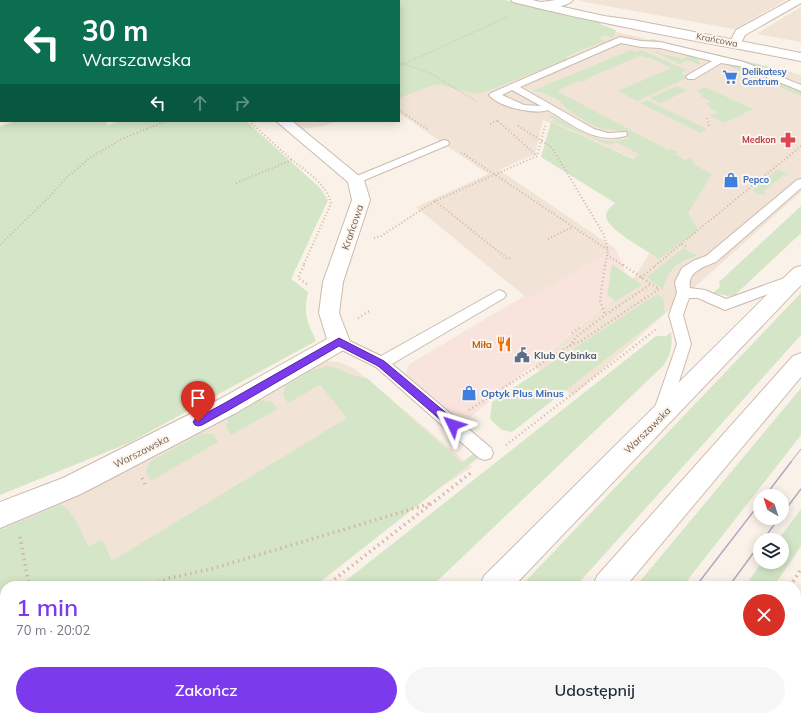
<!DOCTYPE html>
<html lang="pl">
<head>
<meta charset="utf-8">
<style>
	body { margin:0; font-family:Mulish,sans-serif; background:#f6f6f7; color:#1f2937; height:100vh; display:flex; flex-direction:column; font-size:15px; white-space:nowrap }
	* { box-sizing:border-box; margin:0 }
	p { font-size:13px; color:#747a83 }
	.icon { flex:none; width:22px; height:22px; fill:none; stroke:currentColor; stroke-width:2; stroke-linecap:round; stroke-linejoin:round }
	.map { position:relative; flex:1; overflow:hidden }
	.sheet { position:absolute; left:0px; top:581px; width:801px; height:140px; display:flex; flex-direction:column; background:#fff; border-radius:16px 16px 0 0; box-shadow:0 2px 10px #0003 }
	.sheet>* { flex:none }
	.banner { position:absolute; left:0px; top:0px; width:400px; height:122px; box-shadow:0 2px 10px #0003; background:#0b6e4f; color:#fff; overflow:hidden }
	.needle { width:26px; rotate:321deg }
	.buttons { position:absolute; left:753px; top:489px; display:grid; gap:8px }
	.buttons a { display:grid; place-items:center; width:36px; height:36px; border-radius:50%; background:#fff; box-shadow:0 2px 10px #0003; font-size:20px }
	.pin { position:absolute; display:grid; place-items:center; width:34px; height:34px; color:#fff; margin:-41px -17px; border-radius:50% 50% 50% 0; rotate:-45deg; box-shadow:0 0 4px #0007 }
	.pin .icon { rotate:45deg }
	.me { position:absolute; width:44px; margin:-22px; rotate:311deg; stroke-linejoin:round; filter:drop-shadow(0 0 3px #0008) }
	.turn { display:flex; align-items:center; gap:14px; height:84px; padding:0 16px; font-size:18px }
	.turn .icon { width:52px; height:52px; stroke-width:2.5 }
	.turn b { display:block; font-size:28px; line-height:34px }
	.lanes { display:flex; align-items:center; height:38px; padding:0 16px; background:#0003; justify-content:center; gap:20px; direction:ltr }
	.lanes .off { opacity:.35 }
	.round { display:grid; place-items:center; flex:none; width:42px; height:42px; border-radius:21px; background:#f6f6f7 }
	.head { display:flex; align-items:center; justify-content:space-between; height:68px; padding:0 16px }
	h1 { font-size:24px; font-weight:600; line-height:30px; color:#7c3aed }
	.action { display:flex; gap:8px; margin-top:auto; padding:8px 16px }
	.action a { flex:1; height:46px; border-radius:24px; background:#7c3aed; color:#fff; font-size:16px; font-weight:600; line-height:46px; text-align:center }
	.action a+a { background:#f6f6f7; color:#1f2937 }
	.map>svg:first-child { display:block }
	.residential { fill:#f1e4d7 }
	.commercial { fill:#f9e4dd }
	.green { fill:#d5e6c8 }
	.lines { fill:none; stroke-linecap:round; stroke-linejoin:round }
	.service-casing { stroke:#cbbaaf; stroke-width:2 }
	.minor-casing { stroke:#cbbaaf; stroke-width:2 }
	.tertiary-casing { stroke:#cbbaaf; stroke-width:2 }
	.secondary-casing { stroke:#cfbcb0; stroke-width:2 }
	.path-far3 { stroke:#d1b5a6; stroke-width:1.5; stroke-dasharray:0.5 1.5; stroke-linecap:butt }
	.path-far2 { stroke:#d1b5a6; stroke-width:2; stroke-dasharray:1 2.5; stroke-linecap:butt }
	.path-far1 { stroke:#d1b5a6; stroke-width:2.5; stroke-dasharray:1 3; stroke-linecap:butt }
	.path { stroke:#d1b5a6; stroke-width:3.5; stroke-dasharray:1.5 4; stroke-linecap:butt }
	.service { fill:#fff; fill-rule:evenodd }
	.minor { fill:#fff; fill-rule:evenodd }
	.tertiary { fill:#fff; fill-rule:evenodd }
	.secondary { fill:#fff; fill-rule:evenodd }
	.tram-far1 { stroke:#b5a7c2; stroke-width:1 }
	.tram { stroke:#b5a7c2; stroke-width:1.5 }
	.route { fill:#7c3aed; stroke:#51269a }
	.labels { text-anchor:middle; stroke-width:4; stroke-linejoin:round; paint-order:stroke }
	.far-street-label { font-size:9px; fill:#715a4f; stroke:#fdf6ee }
	.far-shop-label { font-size:9px; font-weight:bold; fill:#366cbe; stroke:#fdf6ee; text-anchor:start }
	.far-health-label { font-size:9px; font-weight:bold; fill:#be3a42; stroke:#fdf6ee; text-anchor:end }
	.street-label { font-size:10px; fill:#715a4f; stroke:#fdf6ee }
	.food-label { font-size:10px; font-weight:bold; fill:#c56008; stroke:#fdf6ee; text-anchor:end }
	.service-label { font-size:10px; font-weight:bold; fill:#4e5e75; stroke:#fdf6ee; text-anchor:start }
	.shop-label { font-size:10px; font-weight:bold; fill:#366cbe; stroke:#fdf6ee; text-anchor:start }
</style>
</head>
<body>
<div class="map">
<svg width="801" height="721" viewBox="0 0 801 721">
	<rect width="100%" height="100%" fill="#faf2e8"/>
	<path class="residential" d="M581,0H786L734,29L579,1Z
		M801,7V42L756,34Z
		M608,30L801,75V192L573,396L533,366L630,284L694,184L543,120L535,154L499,170L616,249L528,299L416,207L488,174L399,113V75Z
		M292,121H338L324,126L302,129Z
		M327,361L339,362L355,369L472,467L288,586H5V716L0,721V507L319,362Z"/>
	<path class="commercial" d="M616,249L630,284L459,427L406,376L407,368L411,363L524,296L528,298Z"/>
	<path class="green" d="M237,0H505L601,22L600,24L616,30L613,38L605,35L598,38L608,43H599L567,56L566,60L490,90L476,94L436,84L399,98V1H235Z
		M652,39L791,72L801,77L789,72L785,74L770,68L760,67L662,42L650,41Z
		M631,50L635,52L641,50L687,70L681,73L689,77L637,101L618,91L671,68L648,57L645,58L641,56L642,55L585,79L588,80L582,82L579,81L557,91L668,150L671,149L678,152L675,154L685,160L689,158L696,162L693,164L712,174L688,213L697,228L696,232L659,259C648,251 606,229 606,216C606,210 611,207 615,203L541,157L551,122L633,159L640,155L616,142L609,145L552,121L554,119L549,117L552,115C576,129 601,148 629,138L613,129C598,133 579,116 566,109C563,100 542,91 532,91Z
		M658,51H661L659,53L684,59L688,55L698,59L700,63L699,65L688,60L680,64L654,52Z
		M731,65L753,71L801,91V96L729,66Z
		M677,86L688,90L661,103L650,98Z
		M705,87L753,109L725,123L710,116L717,112L709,108L711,107L706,104L711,101L700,96L702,94L696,91Z
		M647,100L707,129L701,133L640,103Z
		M17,121H105L108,125L121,121H246L320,188L328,200L291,279L308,292C303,315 307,320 316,341L129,443L0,495V126Z
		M778,169L790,175L783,176L764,191L765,196L752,191Z
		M801,206V233L735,295L728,296L713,293L720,287L719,282Z
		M683,248L698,256C679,260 667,270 663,290L647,277Z
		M612,264L642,285L616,301L607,295Z
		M801,293V335L576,586H521Z
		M657,294L663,298L665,313L512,432L502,430L490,419L492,402Z
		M671,332C673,345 671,354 664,365L432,586H339L656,336H666Z
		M327,366C342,369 352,377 367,378L462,463L474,453L479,457L315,586H5V716H151L145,721H0V530L61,504C76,515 81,530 88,547L102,539L112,561L347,418L320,385L288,403L283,396L285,386L310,371Z
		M801,388V435L683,586H636Z
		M260,400L272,402L278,409L231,435L226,427L229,417Z
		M202,433L214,434L218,442L151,481L146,472L149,462Z
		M801,509V546L774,586H745L762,562H782V540H778Z
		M801,593V721H719L720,716H796V601Z
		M179,716H297L292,721H173Z
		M396,716H459L454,721H391Z
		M528,716H580L576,721H524Z
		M651,716H684L681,721H647Z"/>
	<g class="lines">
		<g class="service-casing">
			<path id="service" d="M2,0H13L1,1Z
				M620,37L641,41L660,42L744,62L801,85V91L739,66L721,63L694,79H688L686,77L688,75L712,61L660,48L641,47L621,43L520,87L594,129L608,133L626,132L627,134L626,136C594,144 573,125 548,110C533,115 499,107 489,95L491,93ZM512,90L541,106L524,105L502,95Z
				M1,67V73L0,74V68Z
				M0,114H1V120H0Z
				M444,140L448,141L449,143L448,145L360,182H352L350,180L352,178Z
				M801,179V188L716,262C703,267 687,272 690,288L705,290L726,299L793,275L798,277L800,280L798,283L725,310L698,298H689L683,315L691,344L669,413L667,418L661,420L655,418L653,413L677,344L669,315L677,293L675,282L682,268L693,261L706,256L797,180Z
				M499,290L504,292L506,295L504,298L392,364L491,448L493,453L491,458L485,460L479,458L376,367L334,346L332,342L334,338L339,336L381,356Z"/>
		</g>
		<g class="minor-casing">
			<path id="minor" d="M222,0H235L221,1Z
				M556,0H573C566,8 544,10 534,7L532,5L534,3Z
				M791,0H801V3L745,35L739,47H731L729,44L736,30Z
				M276,121H292L364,180L370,200L343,282L339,313L350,342L347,348L234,414L81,494L0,528V502L63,478L218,400L327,339L319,313L323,282L352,200L348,182Z"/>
		</g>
		<g class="tertiary-casing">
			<path id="tertiary" d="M511,0H532L604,16L633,20L801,53V61C705,42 608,26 513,2Z"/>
		</g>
		<g class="secondary-casing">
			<path id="secondary" d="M801,266V285L514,586H480L484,576L794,268Z
				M801,353V377L626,586H593L597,576L793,356Z
				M347,716H382L380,721H345Z
				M477,716H511L509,721H475Z"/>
		</g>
		<path class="path-far3" d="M314,1L316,0
			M399,62L404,64L399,65
			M476,101L430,73L404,64L507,17
			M399,110L407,116"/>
		<path class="path-far2" d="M406,115L429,130
			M707,118L709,126
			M249,121L292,160
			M498,121L537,156
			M490,124L498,120
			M518,126L550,146L554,151L604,235L608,250
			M461,152L608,250L607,255L624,266
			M236,183L292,160C307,172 327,184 331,204L303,266
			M435,201L508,259L511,258
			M374,238L381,236L435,201L537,156L545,126
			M548,239L572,227
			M681,244L801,146
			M0,245L48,198L66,178L91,157L122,139L166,121
			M605,266L607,255
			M655,266L681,244L688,247"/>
		<path class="path-far1" d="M304,265L298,278L307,284
			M605,265L600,300L605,315L651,284
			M623,265L659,289
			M641,278L656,265
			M358,318L371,310
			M572,333L581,327
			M570,346L576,337L605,315
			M469,410L569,346L581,341L659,289
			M506,445L658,328"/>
		<path class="path" d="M142,478L145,484
			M20,537L29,586
			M148,586L170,578L215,568L432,503
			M326,586L472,472
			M790,586L801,569
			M0,670L5,666
			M55,716L56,721
			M158,721L165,716
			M699,721L703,716"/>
		<use href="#service" class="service"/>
		<use href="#minor" class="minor"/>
		<use href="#tertiary" class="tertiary"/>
		<use href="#secondary" class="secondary"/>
		<path class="tram-far1" d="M790,463L801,449"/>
		<path class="tram" d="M765,496L791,462
			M782,514L801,489
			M763,540L779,518
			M696,586L760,503
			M729,586L760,544
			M592,721L596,716
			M628,721L632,716"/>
	</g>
	<path class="route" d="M339,338L384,361L457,422L458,425L457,428L453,429L450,428L378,366L339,346L229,410L202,425L198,426L195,425L193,422L195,419L223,404Z"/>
	<defs>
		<g id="supermarket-bare" transform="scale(1.2)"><path d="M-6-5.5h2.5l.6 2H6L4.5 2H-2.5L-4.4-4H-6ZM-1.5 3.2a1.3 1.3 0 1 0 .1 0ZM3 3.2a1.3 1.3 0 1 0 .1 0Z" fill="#3f7fe0" stroke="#fdf6ee" stroke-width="2.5" paint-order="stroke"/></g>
		<g id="pharmacy-bare" transform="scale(1.2)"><path d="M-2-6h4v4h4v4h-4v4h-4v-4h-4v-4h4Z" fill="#e0444e" stroke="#fdf6ee" stroke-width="2.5" paint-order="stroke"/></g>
		<g id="shop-bare" transform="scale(1.2)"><path d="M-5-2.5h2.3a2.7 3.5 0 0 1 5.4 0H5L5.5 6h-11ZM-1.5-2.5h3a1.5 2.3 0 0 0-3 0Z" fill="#3f7fe0" stroke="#fdf6ee" stroke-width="2.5" paint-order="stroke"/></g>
		<g id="restaurant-bare" transform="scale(1.2)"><path d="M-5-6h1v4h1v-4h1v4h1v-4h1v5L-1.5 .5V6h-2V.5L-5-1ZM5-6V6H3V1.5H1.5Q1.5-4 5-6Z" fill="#e8710a" stroke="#fdf6ee" stroke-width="2.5" paint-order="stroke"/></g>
		<g id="civic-bare" transform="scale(1.2)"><path d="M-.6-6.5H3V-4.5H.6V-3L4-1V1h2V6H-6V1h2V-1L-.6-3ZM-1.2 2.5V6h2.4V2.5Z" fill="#5c6f8a" stroke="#fdf6ee" stroke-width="2.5" paint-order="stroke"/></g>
	</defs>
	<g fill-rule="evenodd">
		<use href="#supermarket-bare" x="730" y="77"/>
		<use href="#pharmacy-bare" x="788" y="140"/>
		<use href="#shop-bare" x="731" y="180"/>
		<use href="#restaurant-bare" x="504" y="344"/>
		<use href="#civic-bare" x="522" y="355"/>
		<use href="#shop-bare" x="469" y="393"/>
	</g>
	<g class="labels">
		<g class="far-street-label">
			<text transform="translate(717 40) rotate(11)" y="3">Krańcowa</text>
		</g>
		<g class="far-shop-label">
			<text x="742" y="75">Delikatesy<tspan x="742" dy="10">Centrum</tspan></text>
			<text x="743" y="183">Pepco</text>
		</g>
		<g class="far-health-label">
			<text x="776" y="143">Medkon</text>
		</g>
		<g class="street-label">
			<text transform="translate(352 227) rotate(-71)" y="4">Krańcowa</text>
			<text transform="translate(647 430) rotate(-45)" y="4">Warszawska</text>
			<text transform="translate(141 451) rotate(-27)" y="4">Warszawska</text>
		</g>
		<g class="food-label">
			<text x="492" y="348">Miła</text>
		</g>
		<g class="service-label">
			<text x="534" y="359">Klub Cybinka</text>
		</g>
		<g class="shop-label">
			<text x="481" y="397">Optyk Plus Minus</text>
		</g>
	</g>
</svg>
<div class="buttons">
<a><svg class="needle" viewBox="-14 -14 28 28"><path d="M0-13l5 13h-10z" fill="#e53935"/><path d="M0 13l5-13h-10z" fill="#747a83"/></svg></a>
<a><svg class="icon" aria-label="layers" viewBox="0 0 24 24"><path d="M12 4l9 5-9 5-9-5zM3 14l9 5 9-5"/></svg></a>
</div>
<div class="pin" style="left:198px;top:422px;background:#d93025"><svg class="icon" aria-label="arrive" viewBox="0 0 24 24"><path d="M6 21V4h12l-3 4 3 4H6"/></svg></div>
<svg class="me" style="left:453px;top:425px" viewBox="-20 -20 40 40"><path d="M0-17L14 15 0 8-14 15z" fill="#7c3aed" stroke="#fff" stroke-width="4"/></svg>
<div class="banner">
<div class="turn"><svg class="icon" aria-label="left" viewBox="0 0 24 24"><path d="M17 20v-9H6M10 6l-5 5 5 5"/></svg><div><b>30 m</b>Warszawska</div></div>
<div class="lanes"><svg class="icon" aria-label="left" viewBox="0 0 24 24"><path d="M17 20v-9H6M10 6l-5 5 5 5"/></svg><svg class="icon off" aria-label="ahead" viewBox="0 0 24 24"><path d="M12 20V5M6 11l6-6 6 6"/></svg><svg class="icon off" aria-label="right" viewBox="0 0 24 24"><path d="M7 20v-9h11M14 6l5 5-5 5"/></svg></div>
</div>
<section class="sheet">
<div class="head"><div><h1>1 min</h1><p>70 m · 20:02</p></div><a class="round" style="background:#d93025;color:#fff"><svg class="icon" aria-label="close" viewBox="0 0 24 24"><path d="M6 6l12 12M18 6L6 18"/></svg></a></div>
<div class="action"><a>Zakończ</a><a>Udostępnij</a></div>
</section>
</div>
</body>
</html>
